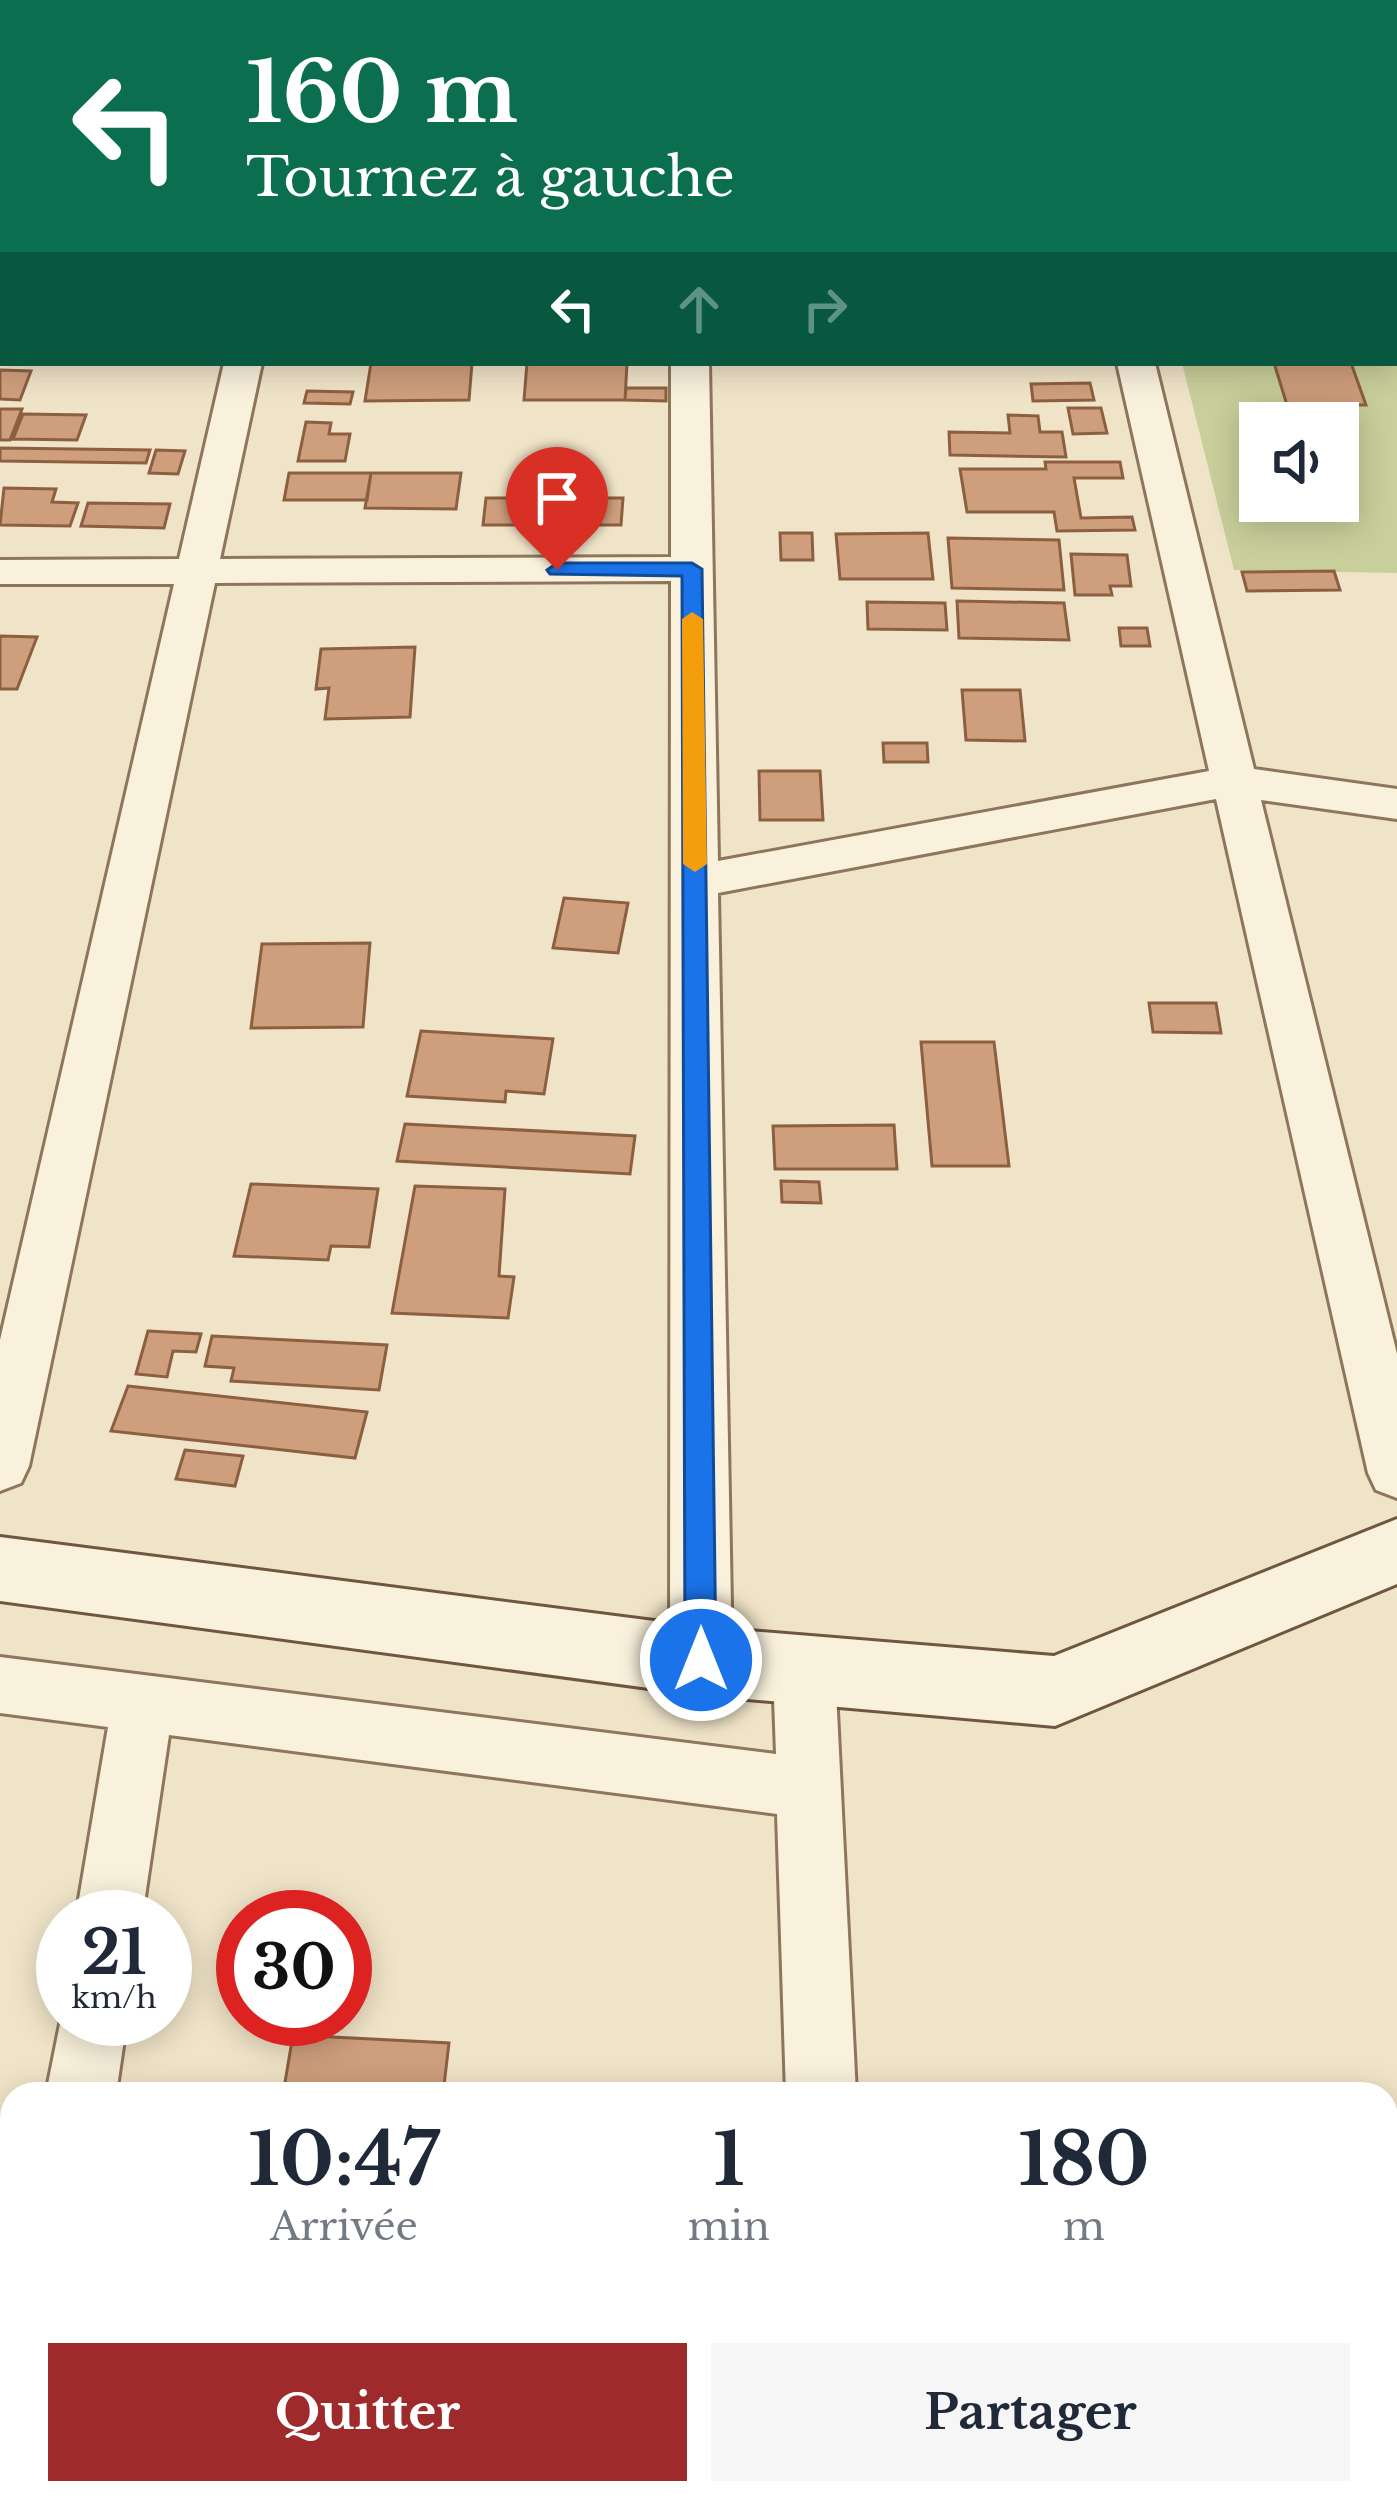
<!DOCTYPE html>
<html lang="fr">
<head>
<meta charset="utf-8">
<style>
	body { margin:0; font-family:"Libre Baskerville",serif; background:#f6f6f7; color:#1f2937; height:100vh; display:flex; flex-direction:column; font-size:45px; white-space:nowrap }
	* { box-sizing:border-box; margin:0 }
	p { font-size:39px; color:#747a83 }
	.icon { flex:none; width:66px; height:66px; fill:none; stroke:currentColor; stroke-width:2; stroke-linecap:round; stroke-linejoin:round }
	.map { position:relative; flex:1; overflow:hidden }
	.details { position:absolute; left:0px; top:2082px; width:1398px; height:423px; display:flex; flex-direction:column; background:#fff; border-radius:36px 36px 0 0; box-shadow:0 6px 30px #0003 }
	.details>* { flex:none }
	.hud { position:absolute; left:0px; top:0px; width:1398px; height:366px; box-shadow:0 6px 30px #0003; background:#0b6e4f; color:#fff; overflow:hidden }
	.buttons { position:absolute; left:1239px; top:402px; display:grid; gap:24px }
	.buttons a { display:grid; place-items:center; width:120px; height:120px; border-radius:0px; background:#fff; box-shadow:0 6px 30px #0003; font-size:60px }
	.speed { position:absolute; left:36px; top:1890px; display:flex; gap:24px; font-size:60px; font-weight:700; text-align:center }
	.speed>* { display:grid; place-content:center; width:156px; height:156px; border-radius:50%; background:#fff; box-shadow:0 6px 30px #0003; line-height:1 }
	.speed small { font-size:30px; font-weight:400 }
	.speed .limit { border:18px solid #d22; background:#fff; color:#111 }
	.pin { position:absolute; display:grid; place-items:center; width:102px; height:102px; color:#fff; margin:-123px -51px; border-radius:50% 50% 50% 0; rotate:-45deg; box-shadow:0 0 12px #0007 }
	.pin .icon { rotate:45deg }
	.me { position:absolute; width:132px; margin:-66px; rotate:0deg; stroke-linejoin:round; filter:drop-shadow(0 0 9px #0008) }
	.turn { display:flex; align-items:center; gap:42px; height:252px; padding:0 48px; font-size:54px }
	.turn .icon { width:156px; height:156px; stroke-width:2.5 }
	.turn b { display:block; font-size:84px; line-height:102px }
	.lanes { display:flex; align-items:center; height:114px; padding:0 48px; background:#0003; justify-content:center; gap:60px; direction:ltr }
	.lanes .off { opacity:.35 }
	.eta { display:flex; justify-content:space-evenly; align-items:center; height:204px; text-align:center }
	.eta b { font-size:72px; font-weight:700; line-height:84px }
	.button { display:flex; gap:24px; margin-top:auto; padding:24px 48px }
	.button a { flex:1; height:138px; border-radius:0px; background:#9e2a2b; color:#fff; font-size:48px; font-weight:700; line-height:138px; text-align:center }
	.button a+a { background:#f6f6f7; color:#1f2937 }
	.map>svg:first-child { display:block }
	.green { fill:#c9cf9b; fill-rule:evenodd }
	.building { fill:#cf9f7d; stroke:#8d5f41; stroke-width:3 }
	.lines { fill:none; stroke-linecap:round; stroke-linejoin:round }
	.street-casing { stroke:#8d765c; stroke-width:6 }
	.secondary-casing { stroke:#6f573f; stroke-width:6 }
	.street { fill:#faf1dc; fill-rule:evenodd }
	.secondary { fill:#faf1dc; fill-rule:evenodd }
	.route { fill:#1a73e8; stroke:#114b97; stroke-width:3 }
	.slow { fill:#f59e0b }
</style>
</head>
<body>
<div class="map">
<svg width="1397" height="2504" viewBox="0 0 1397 2504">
	<rect width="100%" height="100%" fill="#f0e4c8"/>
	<path class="green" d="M1091,0H1397V573L1234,570L1182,363H1395V3ZM1260,423H1338V501H1260Z"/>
	<path class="building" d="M371,363H472L469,400L365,401Z
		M527,363H627L625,400H524Z
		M1274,363H1351L1366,405H1287Z
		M0,370L31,371L20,400L0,399Z
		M1090,383L1094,400L1033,401L1031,384Z
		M626,388H666V401L625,400Z
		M307,391L353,392L350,404L304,403Z
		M1068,408H1101L1107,433L1073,434Z
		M0,409H22L10,440H0Z
		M23,414L86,415L77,440L13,439Z
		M1008,415L1038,416L1040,432H1062L1066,457L950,455L949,432L1010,433Z
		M306,422L331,423L329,434H350L345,461H298Z
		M0,448L150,450L146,463L0,461Z
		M156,450L185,451L178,474L149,473Z
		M1045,462H1120L1123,478H1074L1081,518L1132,517L1135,530L1057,531L1054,512H967L960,469H1046Z
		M289,473H371L367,500H284Z
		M371,473H461L456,509L365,508Z
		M4,488L56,489L52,502L78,503L70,526L0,525Z
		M486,498H623L621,525H483Z
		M88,503L170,504L164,528L81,526Z
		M780,533H812L813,560H781Z
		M928,533L933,579H840L836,534Z
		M948,538L1059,540L1064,590L952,588Z
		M1071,554L1127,555L1131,586H1110L1112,595H1075Z
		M1334,571L1340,590L1247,591L1242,572Z
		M957,601L1064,603L1069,640L959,638Z
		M867,602L945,603L947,630L868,629Z
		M1119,628H1147L1150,646H1121Z
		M0,636L37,637L17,689H0Z
		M415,647L410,717L325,719L329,688L316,689L321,649Z
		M962,690H1020L1025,741L966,740Z
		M883,743H927L928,762H884Z
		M759,771H820L823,820H760Z
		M564,898L628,903L618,953L553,948Z
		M370,943L363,1027L251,1028L262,944Z
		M1149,1003H1216L1221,1033L1153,1032Z
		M421,1031L553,1039L544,1094L506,1091L505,1102L407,1096Z
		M921,1042H994L1009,1166H932Z
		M405,1124L635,1136L630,1174L397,1161Z
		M894,1125L897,1169H775L773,1126Z
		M781,1181L819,1182L821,1203L782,1202Z
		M251,1184L378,1189L369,1247L331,1246L328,1260L234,1256Z
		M415,1186L505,1189L499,1276L514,1277L508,1318L392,1313Z
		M148,1331L201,1334L196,1352L173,1351L167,1377L136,1374Z
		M212,1336L387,1345L379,1390L231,1381L234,1368L205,1366Z
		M128,1386L367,1412L355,1458L111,1431Z
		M185,1450L243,1456L235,1486L176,1479Z
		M293,2035L449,2043L443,2094H283Z
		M1386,2234L1397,2235V2394H1386Z
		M1386,2407H1397V2504H1238L1237,2493H1386Z"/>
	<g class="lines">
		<g class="street-casing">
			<path id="street" d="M307,0H337V3H307Z
				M672,0H702V3H672Z
				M1036,0H1066V3H1036Z
				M0,32H3V50H0Z
				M224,363H262L220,559L671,557V363H709L718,861L1209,771L1117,363H1155L1254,769L1397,789V819L1261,800L1397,1354V1498L1376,1490L1368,1473L1216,799L718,893L732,1661L723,1681L701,1689L679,1681L670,1661L671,581L215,583L29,1466L21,1483L0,1491V1340L174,584H0V560L179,559Z
				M804,1643L826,1651L835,1671L856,2094H786L777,1814L169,1735L142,1917H76L108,1727L0,1713V1657L776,1754L773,1671L782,1651Z
				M63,2009V2019H127L116,2094H46Z
				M12,2456V2493H55L54,2504H0V2461Z
				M798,2493H876L877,2504H799Z"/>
		</g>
		<g class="secondary-casing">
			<path id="secondary" d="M1397,1519V1584L1055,1726L701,1695L0,1601V1537L701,1627L1054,1656Z"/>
		</g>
		<use href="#street" class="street"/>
		<use href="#secondary" class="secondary"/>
	</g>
	<path class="route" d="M557,563H692L702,569L716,1660L712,1670L701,1675L690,1670L685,1660L682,576L550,574L547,570Z"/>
	<path class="slow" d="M692,612L703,619L707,864L695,872L683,864L682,619Z"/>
</svg>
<div class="buttons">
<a><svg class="icon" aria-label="sound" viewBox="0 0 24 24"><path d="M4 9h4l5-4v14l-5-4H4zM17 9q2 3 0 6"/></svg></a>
</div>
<div class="speed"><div>21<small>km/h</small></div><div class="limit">30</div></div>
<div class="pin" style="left:557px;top:570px;background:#d93025"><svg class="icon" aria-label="arrive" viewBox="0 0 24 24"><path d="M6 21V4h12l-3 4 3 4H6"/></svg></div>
<svg class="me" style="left:701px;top:1660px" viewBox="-20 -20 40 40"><circle r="17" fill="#1a73e8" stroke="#fff" stroke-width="3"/><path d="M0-11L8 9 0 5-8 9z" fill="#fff"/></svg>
<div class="hud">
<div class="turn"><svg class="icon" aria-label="left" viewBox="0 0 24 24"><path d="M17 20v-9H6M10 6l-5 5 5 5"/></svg><div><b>160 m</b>Tournez à gauche</div></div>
<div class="lanes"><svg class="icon" aria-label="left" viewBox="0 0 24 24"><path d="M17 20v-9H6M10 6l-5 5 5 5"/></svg><svg class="icon off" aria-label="ahead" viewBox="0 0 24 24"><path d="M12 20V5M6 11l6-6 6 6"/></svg><svg class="icon off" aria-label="right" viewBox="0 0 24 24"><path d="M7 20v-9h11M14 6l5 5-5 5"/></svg></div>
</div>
<section class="details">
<div class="eta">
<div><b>10:47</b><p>Arrivée</p></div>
<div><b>1</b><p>min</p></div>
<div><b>180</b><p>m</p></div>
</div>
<div class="button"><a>Quitter</a><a>Partager</a></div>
</section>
</div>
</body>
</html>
